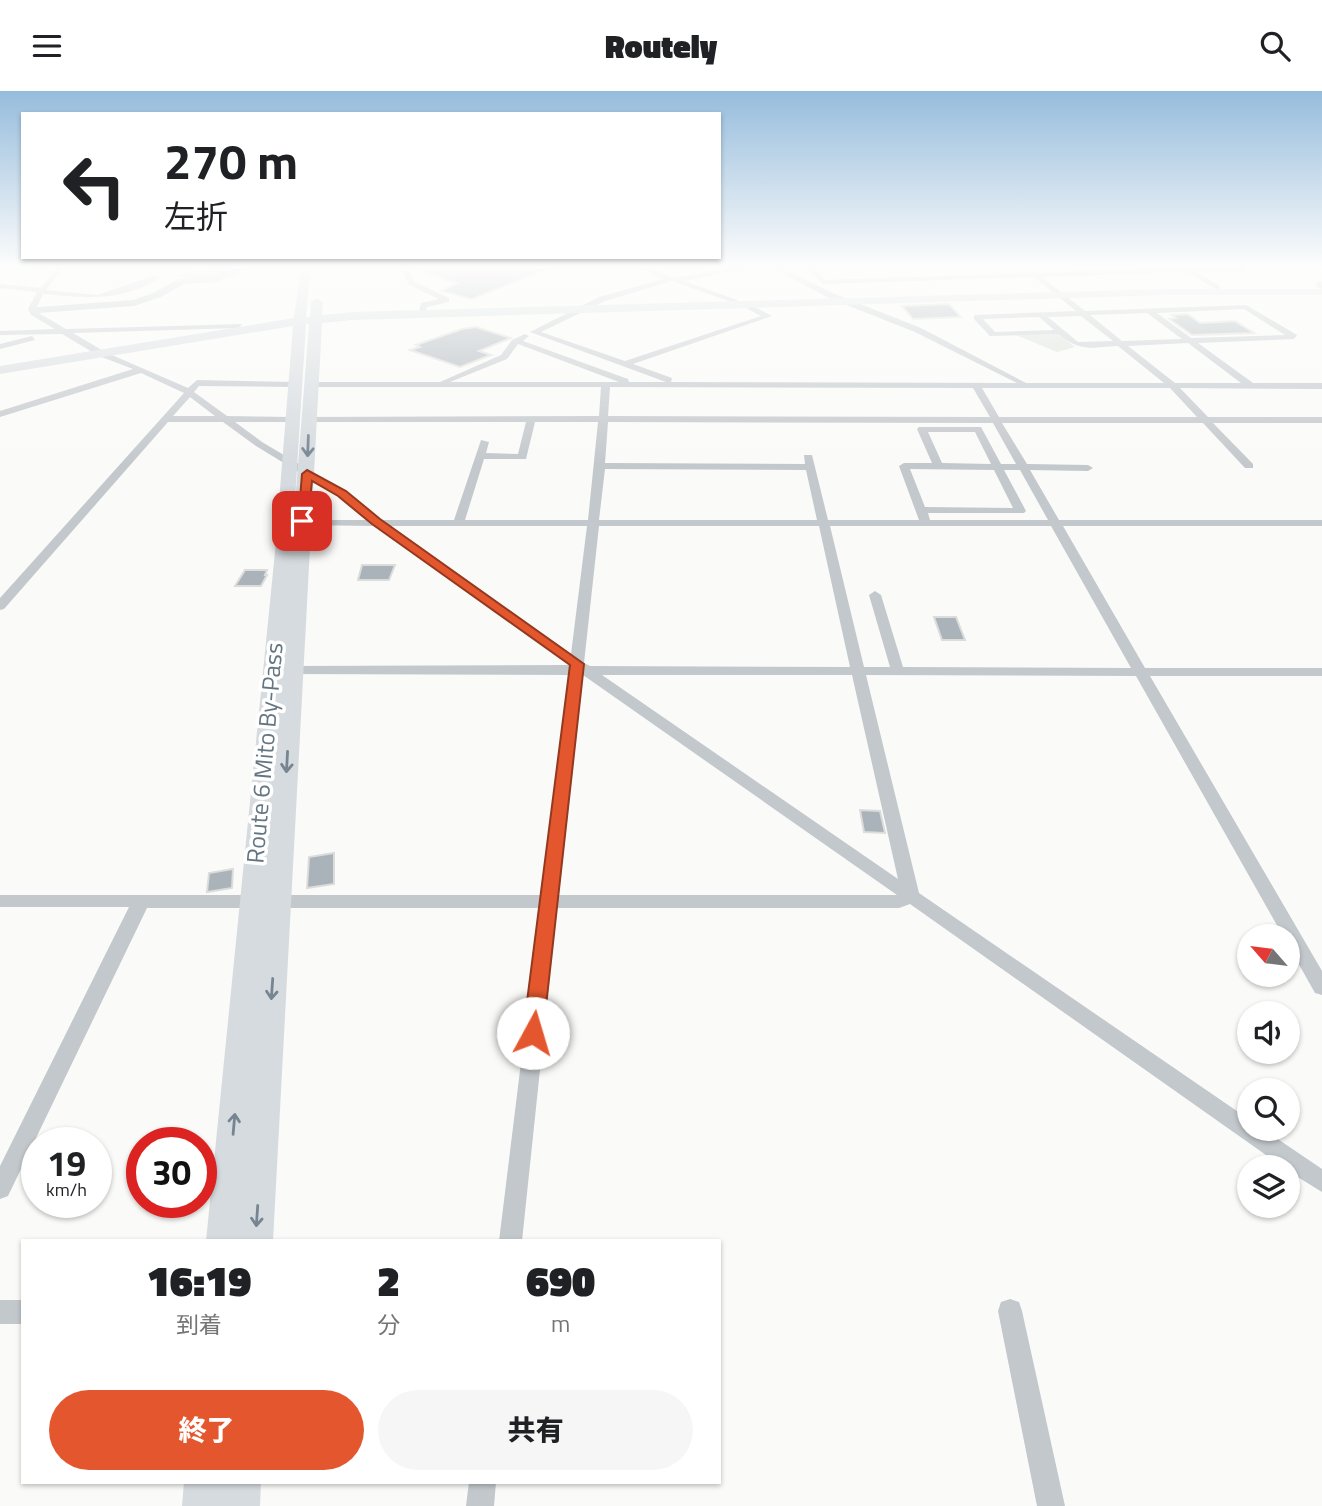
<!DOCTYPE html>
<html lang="ja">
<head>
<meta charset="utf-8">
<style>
	body { margin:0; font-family:"Titillium Web","Noto Sans JP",sans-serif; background:#f6f6f6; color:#202124; height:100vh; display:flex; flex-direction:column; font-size:26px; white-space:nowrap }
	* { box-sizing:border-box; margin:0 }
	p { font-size:23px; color:#757577 }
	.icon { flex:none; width:38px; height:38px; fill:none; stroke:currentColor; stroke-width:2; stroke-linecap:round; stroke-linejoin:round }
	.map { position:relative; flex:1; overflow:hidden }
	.sheet { position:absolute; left:21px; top:1148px; width:700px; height:245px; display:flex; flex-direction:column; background:#fff; border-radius:0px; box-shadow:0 2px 5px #0004 }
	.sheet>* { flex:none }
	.banner { position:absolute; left:21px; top:21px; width:700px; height:147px; border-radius:0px; box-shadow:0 2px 5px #0004; background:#fff; color:#202124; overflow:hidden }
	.needle { width:46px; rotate:298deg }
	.tools { position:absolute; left:1237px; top:833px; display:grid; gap:14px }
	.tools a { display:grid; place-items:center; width:63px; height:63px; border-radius:50%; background:#fff; box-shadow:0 2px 5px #0004; font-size:35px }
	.speed { position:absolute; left:21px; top:1036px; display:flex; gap:14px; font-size:35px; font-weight:700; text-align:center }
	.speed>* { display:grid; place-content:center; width:91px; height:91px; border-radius:50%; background:#fff; box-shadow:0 2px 5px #0004; line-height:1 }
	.speed small { font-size:18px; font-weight:400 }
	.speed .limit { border:10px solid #d22; background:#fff; color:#111 }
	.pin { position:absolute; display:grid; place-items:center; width:60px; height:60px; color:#fff; margin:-30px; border-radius:14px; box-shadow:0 4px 10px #0006 }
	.me { position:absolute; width:77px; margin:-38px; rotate:6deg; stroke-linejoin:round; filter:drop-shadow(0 0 5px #0008) }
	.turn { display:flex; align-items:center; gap:24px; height:147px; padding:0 28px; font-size:32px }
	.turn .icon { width:91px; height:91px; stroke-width:2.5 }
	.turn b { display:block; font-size:49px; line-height:60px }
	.eta { display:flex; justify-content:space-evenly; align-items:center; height:119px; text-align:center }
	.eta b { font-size:42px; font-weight:800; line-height:49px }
	.action { display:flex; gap:14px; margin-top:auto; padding:14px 28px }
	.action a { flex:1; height:80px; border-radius:42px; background:#e4572e; color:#fff; font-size:28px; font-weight:800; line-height:80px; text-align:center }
	.action a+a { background:#f6f6f6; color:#202124 }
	header { display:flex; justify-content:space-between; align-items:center; height:91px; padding:0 28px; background:#fff; font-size:32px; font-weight:800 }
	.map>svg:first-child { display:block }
	.green { fill:#dadfd7 }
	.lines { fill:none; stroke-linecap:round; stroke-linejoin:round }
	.river { fill:#bbc7cb; fill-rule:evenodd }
	.building { fill:#aab3b9; stroke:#dcdcda; stroke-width:2 }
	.minor { fill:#c3c8cc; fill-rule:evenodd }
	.highway { fill:#d6dbdf; fill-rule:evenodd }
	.oneway { stroke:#768591 }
	.route { fill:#e4572e; stroke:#94391e; stroke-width:2 }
	.labels { text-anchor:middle; stroke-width:7; stroke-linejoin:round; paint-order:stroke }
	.street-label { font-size:24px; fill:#657683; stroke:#fff }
</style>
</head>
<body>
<header><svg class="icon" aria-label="menu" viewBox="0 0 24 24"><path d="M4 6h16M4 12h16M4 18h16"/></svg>Routely<svg class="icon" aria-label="search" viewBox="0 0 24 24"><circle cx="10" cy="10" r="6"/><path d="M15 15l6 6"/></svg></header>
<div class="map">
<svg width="1322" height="1415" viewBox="0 0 1322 1415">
	<rect width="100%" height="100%" fill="#fafaf8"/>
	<path class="green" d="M216,175H246L207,189L176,185Z
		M1060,243L1075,256L1057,261L1016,244Z"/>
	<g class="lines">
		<path class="river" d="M238,175H253L216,191L184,193L161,206L134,215L38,222L32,219L38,216L133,209L153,202L178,188L211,186Z"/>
	</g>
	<path class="building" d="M418,175H549V177L472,208L441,200L457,192L422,181L425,180L418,178Z
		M949,213L961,226L913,228L902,215Z
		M1188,223L1200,232L1235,230L1254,242L1192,244L1169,228L1176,227L1172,224Z
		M476,236L511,247L479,260L491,264L460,276L410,259L420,256L416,254L462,238Z
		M362,474H395L389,489H358Z
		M245,479H267L265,484H267L261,495H235Z
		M934,526H956L965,549H942Z
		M860,719L880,720L885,742L864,741Z
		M334,762V793L307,797L309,766Z
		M233,778L232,797L207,801L209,782Z"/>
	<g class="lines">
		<path class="minor" d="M58,175H65L46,199L97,204L153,185L160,187C121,211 86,207 43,203L36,218L37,221L66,238L242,233L239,237L73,242L105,261L188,297L197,289L296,291V295L293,296L199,295L194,301L227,325L293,326V330L290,331H235L262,351L346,401L380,429H454L481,349L489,351L486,362L518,363L526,331H309L306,330V326L599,325L601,296H311L308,295V291H440L501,264L512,249L525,243L529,245L523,250L628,288L629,291H666L530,241L599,206L663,188L637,175H647L673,187L740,175H758L684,190L737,209V213L672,190L605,210L541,241L625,270L761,225L744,216L747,212L772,225L633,273L672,287L671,291L1017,292L915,241L829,207L768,175H777L835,203L921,237L1026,292H1164L1118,255C1091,256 1081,262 1059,243L990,245L974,228V224L1076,220L1034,186L823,193L806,175H813L825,189L1029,182L1032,179L1037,182L1201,175L1245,178L1243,181H1196L1220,195L1217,199L1187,181L1042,186L1085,220L1246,214L1297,244L1294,248L1198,252L1253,292H1322V298L1180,297L1208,326H1322V332H1213L1253,373V377H1245L1203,332H1002L1027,373L1088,374L1093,377L1088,380L1030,379L1059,429H1322V435H1063L1145,577H1322V585H1150L1322,880V904L1315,902L1288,854V845H1283L1136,585L866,584L919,802L1250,1029V1038H1263L1322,1078V1101L1288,1080V1076H1283L910,813L899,817H557L522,1150H499L540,817H147L8,1105L0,1108V1075L129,816H0V804H541L569,584L292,583L285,579L292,575L570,574L375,435L298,434V430L302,429H366L338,405L256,355L223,331H168L4,518L0,519V507L184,302L141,282L0,326V320L133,278L99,265L62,243L0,244V240L55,238L31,224L28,218L37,201L0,197V193L41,197ZM1244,218L1285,244L1191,247L1157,222ZM1147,222L1182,248L1122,250L1090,224ZM1081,225L1113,250L1078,251L1048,226ZM1039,226L1054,239L995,241L983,228ZM1188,252L1241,292H1175L1128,255ZM518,253L619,291H450L507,268ZM610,296L973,297L990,326L608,325ZM982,297H1170L1197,326H999ZM190,306L215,325H173ZM535,331H598L588,429H465L484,368H526ZM608,331L993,332L1016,373H1001L981,336H919L917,338L932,372H904L899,375L919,429H828L812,364H804L805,373L605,372ZM928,341H975L991,373L942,372ZM605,378L806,379L817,429H599ZM910,378L994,379L1013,417L925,416ZM1004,379H1020L1048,429H930L928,422H1024L1026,420ZM390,435H587L571,563ZM599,435H819L850,576L590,575L584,572ZM830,435H1051L1131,577L903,576L881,504L875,500L869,504L890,576H864ZM583,584L897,804H559ZM602,584H852L898,788Z
			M406,175H414L409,180L415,191L449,207V211L427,216L425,221H419L421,212L439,208L409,194L401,179Z
			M1319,190H1322V198L1315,194Z
			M32,245L35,249L0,258V253Z
			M1010,1208L1019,1211L1022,1220L1065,1415H1037L998,1220L1001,1211Z
			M0,1209H23V1233H0Z
			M469,1391H496L494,1415H466Z"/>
		<path class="highway" d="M301,175H311L306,226H310L311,211L317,207L323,211L322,224L353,221L1167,198H1322V204H1167L353,229L322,232L273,1150H206L275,461L293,235L0,283V275L294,227ZM306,233H309L294,425Z
			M184,1391H261L260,1415H182Z"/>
	</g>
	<defs><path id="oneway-shaft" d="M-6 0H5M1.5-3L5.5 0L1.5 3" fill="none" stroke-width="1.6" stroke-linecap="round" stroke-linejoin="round" transform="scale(1.75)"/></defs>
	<g class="oneway">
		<use href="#oneway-shaft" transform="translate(308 355) rotate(92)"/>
		<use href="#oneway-shaft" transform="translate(287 671) rotate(93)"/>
		<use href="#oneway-shaft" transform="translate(272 898) rotate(94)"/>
		<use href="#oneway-shaft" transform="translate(234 1033) rotate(-85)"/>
		<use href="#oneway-shaft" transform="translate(257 1125) rotate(94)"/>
	</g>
	<linearGradient id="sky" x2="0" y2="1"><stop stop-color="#96bcdc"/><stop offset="0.47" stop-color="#fdfdfc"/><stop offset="1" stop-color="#fdfdfc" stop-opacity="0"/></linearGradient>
	<rect width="1322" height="374" fill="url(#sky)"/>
	<path class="route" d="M307,379L346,400L380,428L584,573L543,942L540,947L533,950L526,947L523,942L570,574L372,433L338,405L312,390L308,430L298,432L302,383Z"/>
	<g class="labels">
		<g class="street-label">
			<text transform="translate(265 662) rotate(-85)" y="8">Route 6 Mito By-Pass</text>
		</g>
	</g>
</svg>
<div class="tools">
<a><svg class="needle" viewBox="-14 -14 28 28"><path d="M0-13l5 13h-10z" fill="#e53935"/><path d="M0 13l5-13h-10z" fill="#757577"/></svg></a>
<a><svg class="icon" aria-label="sound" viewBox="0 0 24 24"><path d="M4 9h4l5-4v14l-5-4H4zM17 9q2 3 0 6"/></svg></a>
<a><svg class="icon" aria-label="search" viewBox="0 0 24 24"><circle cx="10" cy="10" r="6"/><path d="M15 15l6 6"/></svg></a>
<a><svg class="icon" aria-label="layers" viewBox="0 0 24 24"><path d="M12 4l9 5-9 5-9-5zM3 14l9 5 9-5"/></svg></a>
</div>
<div class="speed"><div>19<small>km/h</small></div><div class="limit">30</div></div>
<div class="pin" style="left:302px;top:430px;background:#d93025"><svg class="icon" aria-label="arrive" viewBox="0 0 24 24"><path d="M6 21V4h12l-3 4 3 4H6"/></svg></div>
<svg class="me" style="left:533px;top:942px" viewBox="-20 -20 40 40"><circle r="19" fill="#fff"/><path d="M0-13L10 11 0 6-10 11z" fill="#e4572e"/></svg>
<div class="banner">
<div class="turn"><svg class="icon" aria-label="left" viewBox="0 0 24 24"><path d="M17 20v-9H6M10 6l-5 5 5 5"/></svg><div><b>270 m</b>左折</div></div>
</div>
<section class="sheet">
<div class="eta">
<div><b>16:19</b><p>到着</p></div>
<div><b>2</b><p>分</p></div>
<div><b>690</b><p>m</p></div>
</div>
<div class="action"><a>終了</a><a>共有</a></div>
</section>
</div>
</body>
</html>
